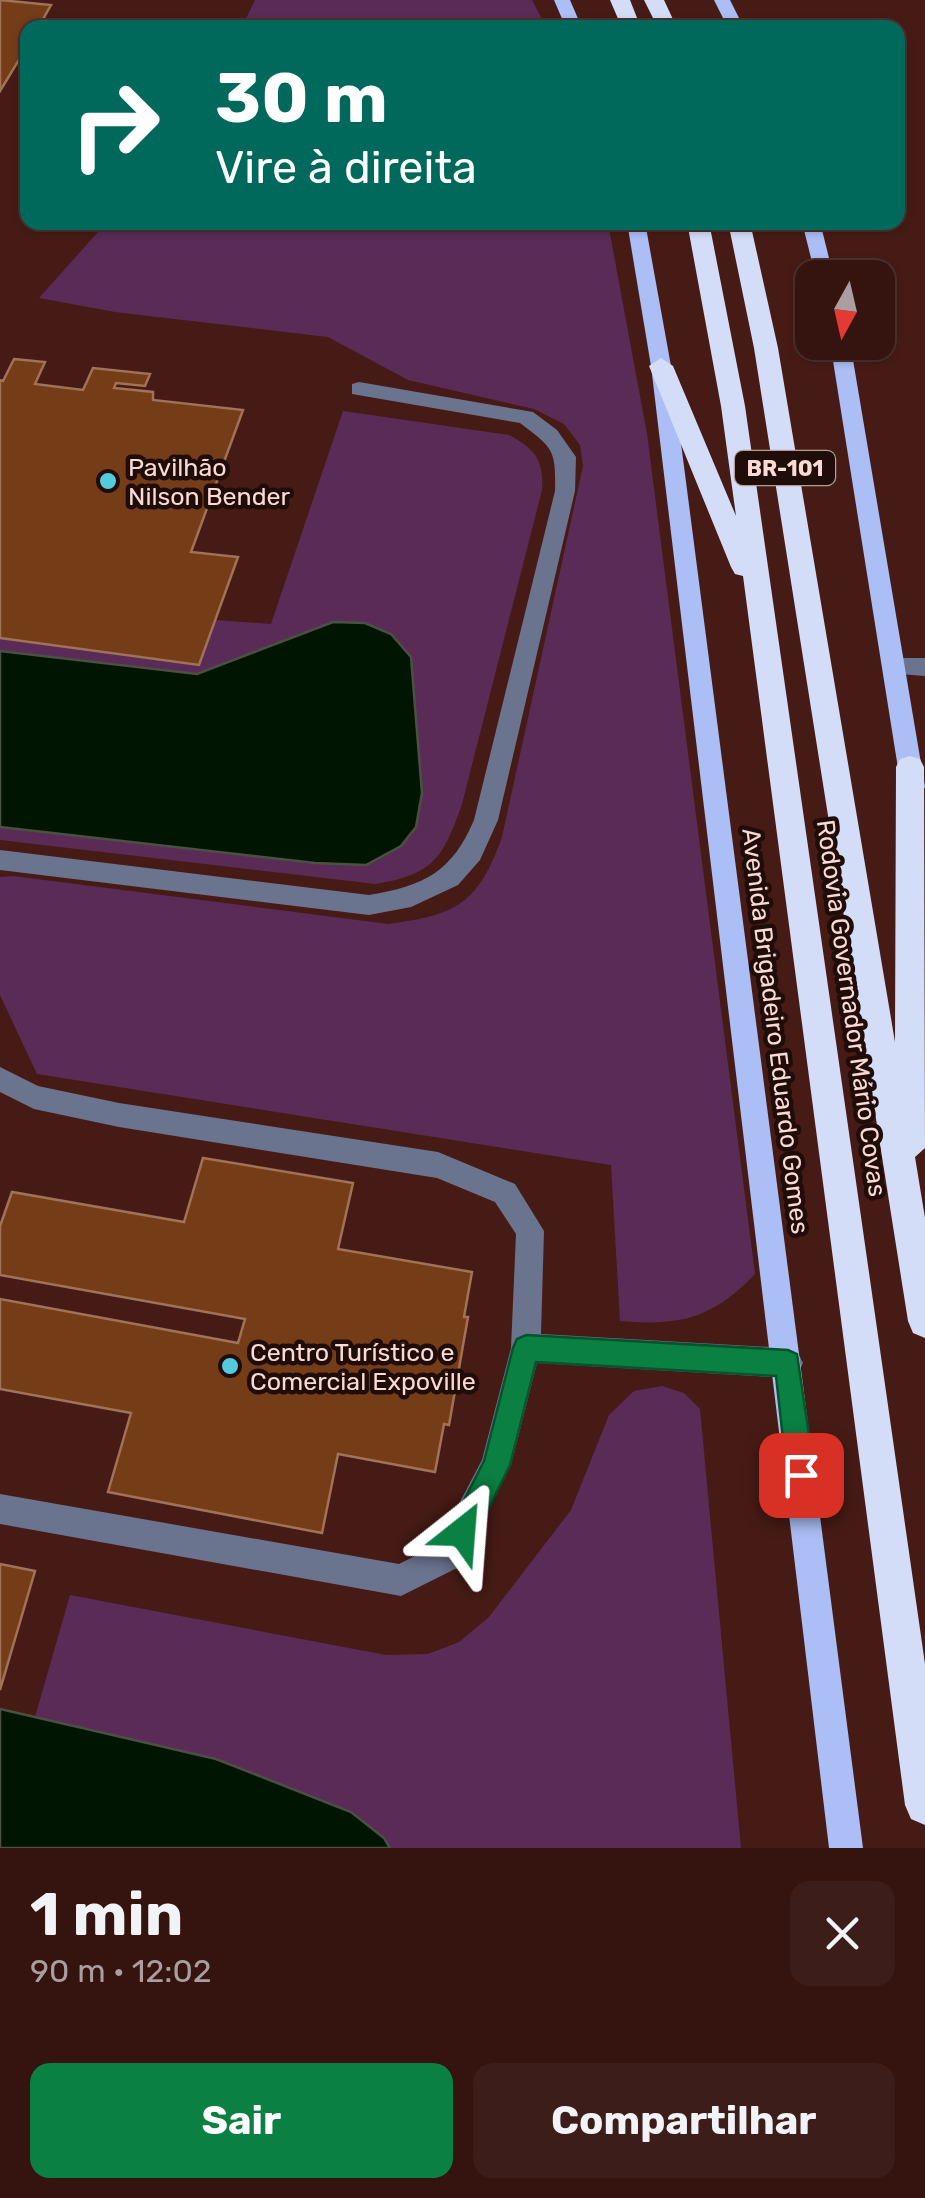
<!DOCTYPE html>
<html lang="pt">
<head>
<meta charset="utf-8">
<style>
	body { margin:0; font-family:Rubik,sans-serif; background:#3d1d19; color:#f1f3f6; height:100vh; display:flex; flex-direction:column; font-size:38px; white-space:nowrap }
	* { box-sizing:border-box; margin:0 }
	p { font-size:32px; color:#aa9e9f }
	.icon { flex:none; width:55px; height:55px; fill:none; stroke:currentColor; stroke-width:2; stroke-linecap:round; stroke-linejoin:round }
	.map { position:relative; height:1848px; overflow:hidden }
	.details { display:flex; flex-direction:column; background:#351410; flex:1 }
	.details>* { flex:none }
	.hud { position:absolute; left:20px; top:20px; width:885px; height:210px; border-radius:20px; box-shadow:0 2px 8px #0004,0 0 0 2px #4f3330; background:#00695c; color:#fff; overflow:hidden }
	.needle { width:65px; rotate:188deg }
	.controls { position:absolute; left:795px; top:260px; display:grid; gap:20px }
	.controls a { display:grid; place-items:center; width:100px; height:100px; border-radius:20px; background:#351410; box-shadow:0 2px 8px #0004,0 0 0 2px #4f3330; font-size:50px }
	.pin { position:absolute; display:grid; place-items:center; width:85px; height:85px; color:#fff; margin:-42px; border-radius:20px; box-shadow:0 5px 15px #0006 }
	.me { position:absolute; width:110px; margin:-55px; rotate:28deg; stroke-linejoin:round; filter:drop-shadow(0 0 8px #0008) }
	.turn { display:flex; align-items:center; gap:35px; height:210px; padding:0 30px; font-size:45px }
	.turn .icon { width:130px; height:130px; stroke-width:2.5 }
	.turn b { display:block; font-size:70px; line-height:85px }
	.round { display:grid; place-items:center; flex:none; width:105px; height:105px; border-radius:20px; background:#3d1d19 }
	.overview { display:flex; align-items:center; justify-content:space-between; height:170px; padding:0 30px }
	h1 { font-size:60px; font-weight:700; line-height:75px }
	.primary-button { display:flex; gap:20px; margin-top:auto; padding:20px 30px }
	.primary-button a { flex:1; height:115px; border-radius:20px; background:#0b8043; color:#fff; font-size:40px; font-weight:700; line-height:115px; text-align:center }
	.primary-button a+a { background:#3d1d19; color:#f1f3f6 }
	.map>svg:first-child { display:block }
	.green { fill:#5a2b57 }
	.water { fill:#001603; stroke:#4b5142; stroke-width:2.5 }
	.building { fill:#753c18; stroke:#a07258; stroke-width:2.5 }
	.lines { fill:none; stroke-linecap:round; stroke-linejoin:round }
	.minor { fill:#6b748f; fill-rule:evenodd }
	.major { fill:#abbef5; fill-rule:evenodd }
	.highway { fill:#d4ddf8; fill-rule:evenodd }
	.route { fill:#0b8043; stroke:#07532c; stroke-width:2.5 }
	.poi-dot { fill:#54cadd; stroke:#200d0a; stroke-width:4 }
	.labels { text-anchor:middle; stroke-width:9; stroke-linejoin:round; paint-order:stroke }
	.shield { fill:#200d0a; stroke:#b89c98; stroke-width:2.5 }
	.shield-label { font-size:22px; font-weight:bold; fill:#f9dad5 }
	.poi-label { font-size:25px; fill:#f9dad5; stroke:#200d0a; text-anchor:start }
	.street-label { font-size:25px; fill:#f9dad5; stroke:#200d0a }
</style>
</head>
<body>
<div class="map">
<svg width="925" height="1848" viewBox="0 0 925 1848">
	<rect width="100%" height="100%" fill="#471b15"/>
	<path class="green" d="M255,0H532L546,27H242Z
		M106,223H608L647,434L755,1274C712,1319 680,1326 620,1321L611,1165L37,1074L0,995V877L13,876L388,924C457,915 478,904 502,837L583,466L580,445L564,424L534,409L408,380L328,337L115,312L39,298Z
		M343,411L509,435C535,449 544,460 542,490L462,804C443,858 434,874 376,884L0,840V827L315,863L366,865L401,846L416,827L422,793L411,657L333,622L197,674L0,651V638L199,665L216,620L271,624Z
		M662,1386L684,1393L700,1409L741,1848H390L384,1838L328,1803L216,1759L35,1717L70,1595L386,1655L428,1654L459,1642L489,1617L571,1510L609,1415L634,1391Z"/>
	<path class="water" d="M333,622L365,623L391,634L411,657L422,793L416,827L401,846L366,865L315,863L0,827V651L197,674Z
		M0,1709L216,1759L351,1812L384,1838L390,1848H0Z"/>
	<path class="building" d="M0,0L51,5L38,28H28V45L0,91Z
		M14,359L45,362L35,384L83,390L93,368L150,374L145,386L116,383L114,388L153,392V400L243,410L191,552L238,557L199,665L0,638V380L3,381Z
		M203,1158L353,1183L338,1249L472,1272L464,1317H468L449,1425L444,1424L435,1472L338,1454L322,1533L108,1492L131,1413L0,1389V1299L238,1343L245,1319L0,1275V1226L12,1192L184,1222Z
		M0,1564L35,1571L0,1690Z"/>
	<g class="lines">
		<path class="minor" d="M359,382L533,412L557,430L576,457L575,491L498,820L480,860L458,885L411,907L369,915L0,870V850L369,895C424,886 452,872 474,820L555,491C556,449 553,448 520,423L352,394V384Z
			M894,658H925V676L886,673L883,667L886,661Z
			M0,1067L38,1086L119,1103L438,1152L515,1184L544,1231L541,1334L788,1348L798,1353L803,1363L798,1373L788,1378L537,1363L511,1465L459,1567L401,1596L0,1524V1494L399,1564L437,1545L482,1460L511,1348L516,1234L495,1202L437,1178L119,1127L34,1109L0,1092Z"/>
		<path class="major" d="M554,0H570L582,28H566Z
			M714,0H730L744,28H728Z
			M627,222H645L671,366L863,1848H829L651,366Z
			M802,222H820L834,278H816Z
			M830,342H850L925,787L921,794H905L901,787Z"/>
		<path class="highway" d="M610,0H630L641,28H622Z
			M644,0H664L677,28H658Z
			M687,222H709L745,406L925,1664V1825L911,1819L905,1805L743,576L735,574L731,567L649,366L661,358L673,366L736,516L721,406Z
			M728,222H750L778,348L895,1042L896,767L900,759L910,756L920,759L924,767L925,1148L915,1157L925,1218V1338L913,1333L908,1321L754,348Z"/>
	</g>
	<path class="route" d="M526,1335L788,1350L797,1354L815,1475L811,1485L801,1489L791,1485L787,1475L776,1376L536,1362L510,1465L472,1542L462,1546L452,1542L448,1532L484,1461L513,1348L517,1339Z"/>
	<g class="poi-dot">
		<circle cx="108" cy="481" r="10"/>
		<circle cx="230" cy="1366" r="10"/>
	</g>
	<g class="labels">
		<rect class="shield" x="735" y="451" width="100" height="34" rx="8"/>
		<g class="shield-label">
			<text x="785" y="476">BR-101</text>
		</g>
		<g class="poi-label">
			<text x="128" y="476">Pavilhão<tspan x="128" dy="29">Nilson Bender</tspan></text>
			<text x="250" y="1361">Centro Turístico e<tspan x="250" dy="29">Comercial Expoville</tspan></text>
		</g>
		<g class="street-label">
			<text transform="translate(852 1008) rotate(82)" y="9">Rodovia Governador Mário Covas</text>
			<text transform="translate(776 1031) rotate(83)" y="9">Avenida Brigadeiro Eduardo Gomes</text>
		</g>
	</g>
</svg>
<div class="controls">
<a><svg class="needle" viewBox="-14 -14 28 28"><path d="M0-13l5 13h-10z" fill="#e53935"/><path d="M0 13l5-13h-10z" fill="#aa9e9f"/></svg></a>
</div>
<div class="pin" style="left:801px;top:1475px;background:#d93025"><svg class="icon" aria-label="arrive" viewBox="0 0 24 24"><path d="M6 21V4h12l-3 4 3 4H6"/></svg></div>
<svg class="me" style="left:462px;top:1532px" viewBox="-20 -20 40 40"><path d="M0-17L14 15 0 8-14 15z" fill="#0b8043" stroke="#fff" stroke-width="4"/></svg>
<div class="hud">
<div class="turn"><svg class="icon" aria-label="right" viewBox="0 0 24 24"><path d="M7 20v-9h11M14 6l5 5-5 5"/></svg><div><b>30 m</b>Vire à direita</div></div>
</div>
</div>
<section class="details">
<div class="overview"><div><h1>1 min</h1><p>90 m · 12:02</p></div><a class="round"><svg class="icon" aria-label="close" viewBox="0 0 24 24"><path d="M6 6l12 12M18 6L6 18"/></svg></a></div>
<div class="primary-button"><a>Sair</a><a>Compartilhar</a></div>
</section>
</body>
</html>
